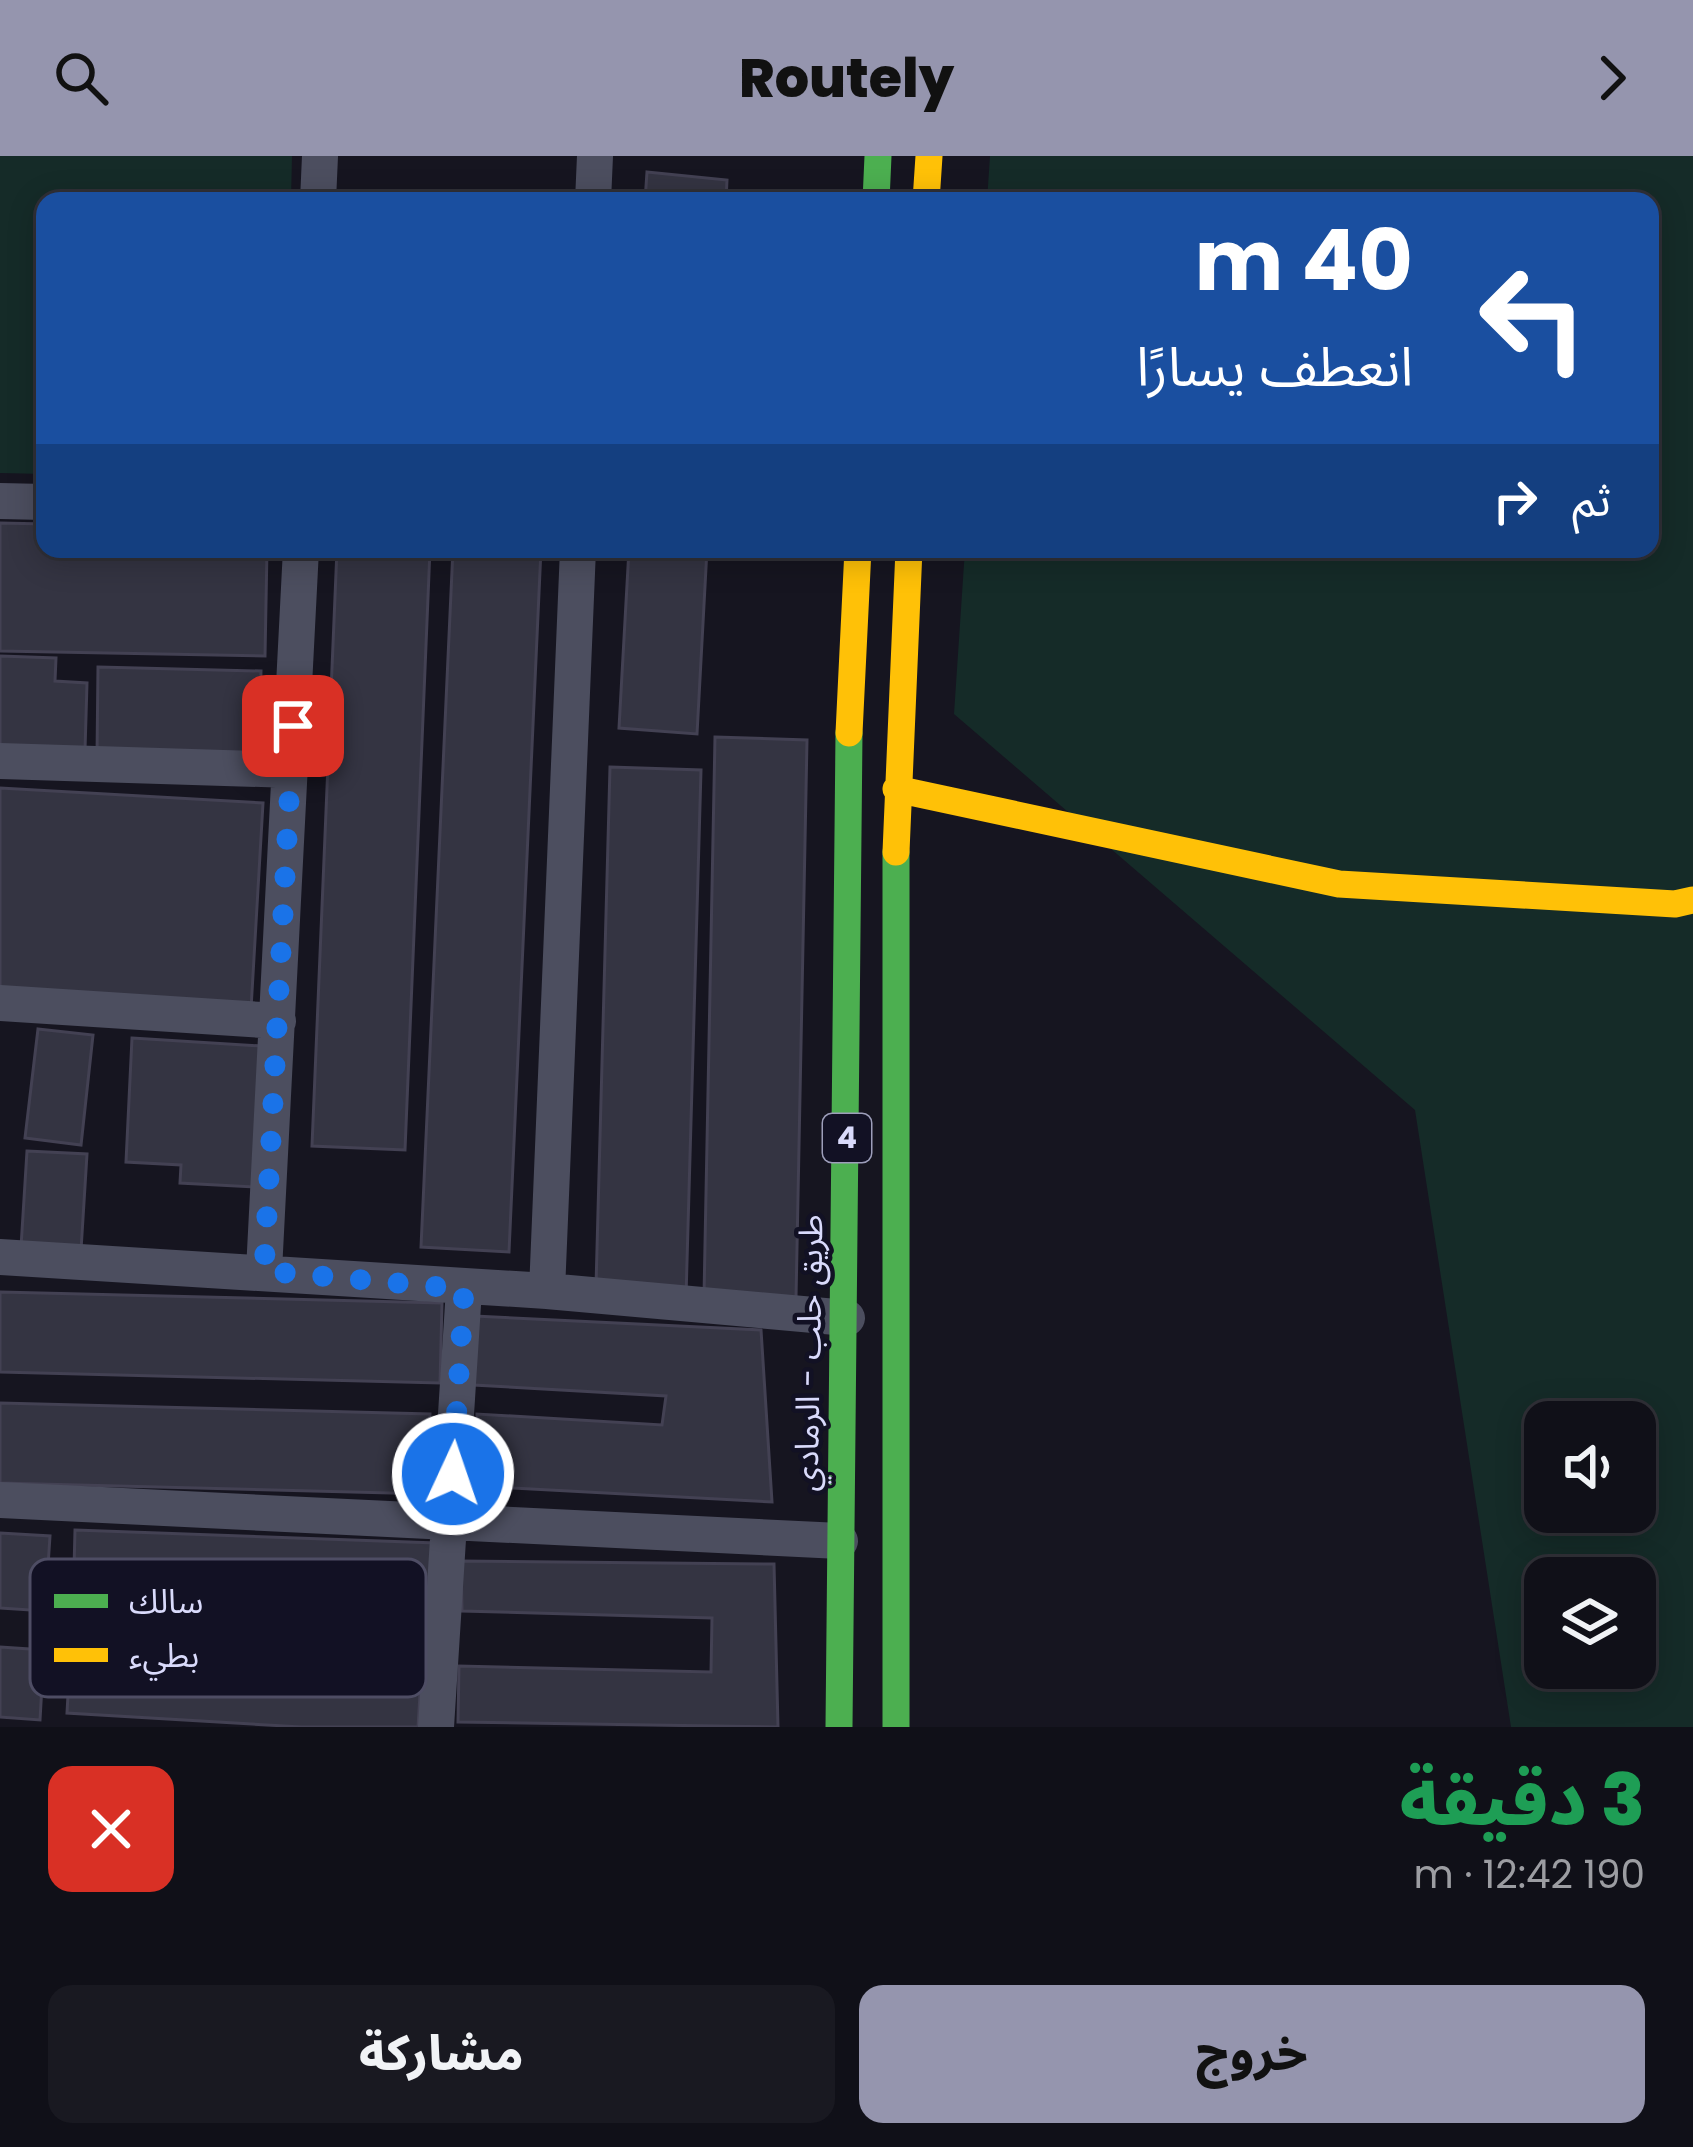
<!DOCTYPE html>
<html lang="ar">
<head>
<meta charset="utf-8">
<style>
	body { margin:0; font-family:Poppins,"Noto Sans Arabic",sans-serif; background:#191921; color:#f1f3f6; direction:rtl; height:100vh; display:flex; flex-direction:column; font-size:45px; white-space:nowrap }
	* { box-sizing:border-box; margin:0 }
	p { font-size:39px; color:#9c9da2 }
	.icon { flex:none; width:66px; height:66px; fill:none; stroke:currentColor; stroke-width:2; stroke-linecap:round; stroke-linejoin:round }
	.map { position:relative; height:1571px; overflow:hidden; direction:ltr }
	.details { display:flex; flex-direction:column; background:#101018; flex:1 }
	.details>* { flex:none }
	.hud { position:absolute; left:36px; top:36px; width:1623px; height:366px; border-radius:24px; box-shadow:0 6px 30px #0003,0 0 0 3px #303037; direction:rtl; background:#1a4fa0; color:#fff; overflow:hidden }
	.fabs { position:absolute; left:1524px; top:1245px; display:grid; gap:24px }
	.fabs a { display:grid; place-items:center; width:132px; height:132px; border-radius:24px; background:#101018; box-shadow:0 6px 30px #0003,0 0 0 3px #303037; font-size:60px }
	.pin { position:absolute; display:grid; place-items:center; width:102px; height:102px; color:#fff; margin:-51px; border-radius:24px; box-shadow:0 6px 18px #0006 }
	.me { position:absolute; width:132px; margin:-66px; rotate:3deg; stroke-linejoin:round; filter:drop-shadow(0 0 9px #0008) }
	.turn { display:flex; align-items:center; gap:42px; height:252px; padding:0 48px; font-size:54px }
	.turn .icon { width:156px; height:156px; stroke-width:2.5 }
	.turn b { display:block; font-size:84px; line-height:102px }
	.then { display:flex; align-items:center; height:114px; padding:0 48px; background:#0003; gap:24px; font-size:45px }
	.round { display:grid; place-items:center; flex:none; width:126px; height:126px; border-radius:24px; background:#191921 }
	.headline { display:flex; align-items:center; justify-content:space-between; height:204px; padding:0 48px }
	h1 { font-size:72px; font-weight:800; line-height:90px; color:#1e9e55 }
	.action { display:flex; gap:24px; margin-top:auto; padding:24px 48px }
	.action a { flex:1; height:138px; border-radius:24px; background:#9595ae; color:#111; font-size:48px; font-weight:800; line-height:138px; text-align:center }
	.action a+a { background:#191921; color:#f1f3f6 }
	header { display:flex; justify-content:space-between; align-items:center; height:156px; padding:0 48px; background:#9595ae; color:#111; font-size:54px; font-weight:800 }
	.map>svg:first-child { display:block }
	.green { fill:#152b28; fill-rule:evenodd }
	.building { fill:#343442; stroke:#434153; stroke-width:3 }
	.lines { fill:none; stroke-linecap:round; stroke-linejoin:round }
	.street { stroke:#4c4e5f; stroke-width:36 }
	.fast { stroke:#4caf50; stroke-width:27 }
	.slow { stroke:#ffc107; stroke-width:27 }
	.route { stroke:#1a73e8; stroke-width:21; stroke-dasharray:0 37.8 }
	.labels { text-anchor:middle; stroke-width:9; stroke-linejoin:round; paint-order:stroke }
	.shield { fill:#121124; stroke:#9d9eba; stroke-width:3 }
	.shield-label { font-size:30px; font-weight:bold; fill:#d9dafb }
	.street-label { font-size:33px; fill:#d9dafb; stroke:#121124 }
	.key { fill:#121124; stroke:#4e4d64; stroke-width:3 }
	.key-label { font-size:33px; fill:#d9dafb }
</style>
</head>
<body>
<header><svg class="icon" aria-label="forward" viewBox="0 0 24 24"><path d="M9 5l7 7-7 7"/></svg>Routely<svg class="icon" aria-label="search" viewBox="0 0 24 24"><circle cx="10" cy="10" r="6"/><path d="M15 15l6 6"/></svg></header>
<div class="map">
<svg width="1693" height="1571" viewBox="0 0 1693 1571">
	<rect width="100%" height="100%" fill="#161520"/>
	<path class="green" d="M0,0H292L291,45H45V318L0,317Z
		M990,0H1693V1571H1511L1415,954L954,558L965,393H1650V45H987ZM1545,1266H1635V1356H1545ZM1545,1422H1635V1512H1545Z"/>
	<path class="building" d="M647,16L727,24L726,45H645Z
		M0,367L45,368V393H267L265,500L0,495Z
		M337,393H430L405,994L312,990Z
		M453,393H541L509,1096L421,1091Z
		M629,393H707L697,578L619,572Z
		M0,500L56,502L55,525L87,527L85,594L0,598Z
		M98,511L261,515L259,605L97,601Z
		M715,581L807,584L796,1142L704,1140Z
		M610,611L701,614L686,1141L596,1130Z
		M0,632L263,647L251,853L0,837Z
		M38,873L93,879L81,989L25,982Z
		M132,882L261,890L254,1031L180,1027L181,1009L126,1006Z
		M27,995L87,998L81,1094L21,1091Z
		M0,1136L442,1147L440,1227L0,1216Z
		M474,1160L761,1174L772,1346L477,1330V1258L662,1269L666,1240L474,1229Z
		M0,1247L430,1258L429,1338L0,1327Z
		M75,1374L436,1387L434,1464L73,1451Z
		M0,1377L50,1380L45,1455L0,1452Z
		M461,1405L774,1408L778,1571L458,1566L459,1510L711,1516L712,1462L462,1455Z
		M71,1485L422,1505L418,1571H301L67,1557Z
		M0,1491L44,1494L40,1564L0,1561Z"/>
	<g class="lines">
		<path class="street" d="M318,45L320,0
			M593,45L595,0
			M0,345L45,346
			M0,605L291,614
			M0,847L278,865
			M0,1101L547,1135L847,1162
			M264,1115L301,393
			M547,1135L578,393
			M0,1344L840,1385
			M436,1571L464,1133"/>
		<path class="fast" d="M876,45L878,0
			M896,696V1571
			M839,1571L849,577"/>
		<path class="slow" d="M926,45L929,0
			M849,577L858,393
			M896,633L1339,728L1675,748L1693,744
			M896,696L909,393"/>
	</g>
	<g class="lines">
		<path class="route" d="M293,570L264,1115L464,1133L453,1318"/>
	</g>
	<g class="labels">
		<rect class="shield" x="823" y="958" width="48" height="48" rx="9"/>
		<g class="shield-label">
			<text x="847" y="992">4</text>
		</g>
		<g class="street-label">
			<text transform="translate(808 1197) rotate(-89)" y="12">طريق حلب - الرمادي</text>
		</g>
	</g>
	<rect x="30" y="1403" width="396" height="138" rx="18" class="key"/>
	<rect x="54" y="1438" width="54" height="14" fill="#4caf50"/>
	<rect x="54" y="1492" width="54" height="14" fill="#ffc107"/>
	<g class="key-label">
		<text x="129" y="1457">سالك</text>
		<text x="129" y="1511">بطيء</text>
	</g>
</svg>
<div class="fabs">
<a><svg class="icon" aria-label="sound" viewBox="0 0 24 24"><path d="M4 9h4l5-4v14l-5-4H4zM17 9q2 3 0 6"/></svg></a>
<a><svg class="icon" aria-label="layers" viewBox="0 0 24 24"><path d="M12 4l9 5-9 5-9-5zM3 14l9 5 9-5"/></svg></a>
</div>
<div class="pin" style="left:293px;top:570px;background:#d93025"><svg class="icon" aria-label="arrive" viewBox="0 0 24 24"><path d="M6 21V4h12l-3 4 3 4H6"/></svg></div>
<svg class="me" style="left:453px;top:1318px" viewBox="-20 -20 40 40"><circle r="17" fill="#1a73e8" stroke="#fff" stroke-width="3"/><path d="M0-11L8 9 0 5-8 9z" fill="#fff"/></svg>
<div class="hud">
<div class="turn"><svg class="icon" aria-label="left" viewBox="0 0 24 24"><path d="M17 20v-9H6M10 6l-5 5 5 5"/></svg><div><b>40 m</b>انعطف يسارًا</div></div>
<div class="then">ثم<svg class="icon" aria-label="right" viewBox="0 0 24 24"><path d="M7 20v-9h11M14 6l5 5-5 5"/></svg></div>
</div>
</div>
<section class="details">
<div class="headline"><div><h1>3 دقيقة</h1><p>190 m · 12:42</p></div><a class="round" style="background:#d93025;color:#fff"><svg class="icon" aria-label="close" viewBox="0 0 24 24"><path d="M6 6l12 12M18 6L6 18"/></svg></a></div>
<div class="action"><a>خروج</a><a>مشاركة</a></div>
</section>
</body>
</html>
